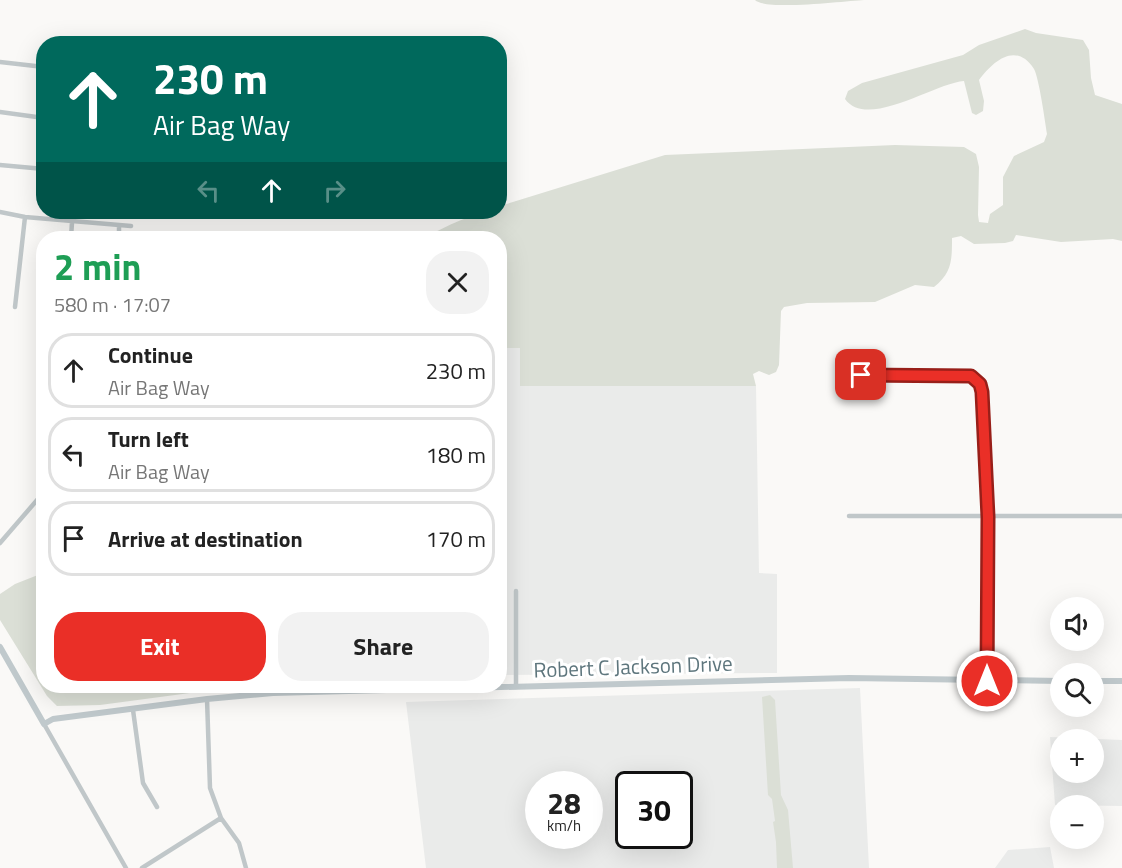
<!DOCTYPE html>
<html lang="en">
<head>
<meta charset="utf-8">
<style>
	body { margin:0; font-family:"Titillium Web",sans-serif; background:#f2f2f2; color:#222; height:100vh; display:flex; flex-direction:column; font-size:22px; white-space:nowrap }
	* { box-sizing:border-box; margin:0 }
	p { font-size:20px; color:#767676 }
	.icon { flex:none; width:33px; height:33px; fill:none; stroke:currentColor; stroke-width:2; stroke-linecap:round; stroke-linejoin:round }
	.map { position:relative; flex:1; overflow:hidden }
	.sheet { position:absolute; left:36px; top:231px; width:471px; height:462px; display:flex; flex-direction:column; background:#fff; border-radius:24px; box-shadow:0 6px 24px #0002 }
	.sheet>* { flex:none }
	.banner { position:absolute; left:36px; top:36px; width:471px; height:183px; border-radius:24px; box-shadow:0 6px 24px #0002; background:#00695c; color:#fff; overflow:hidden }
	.fabs { position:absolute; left:1050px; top:597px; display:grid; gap:12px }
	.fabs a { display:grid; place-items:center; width:54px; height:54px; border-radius:50%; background:#fff; box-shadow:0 6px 24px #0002; font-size:30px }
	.speed { position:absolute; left:525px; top:771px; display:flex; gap:12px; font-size:30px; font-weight:700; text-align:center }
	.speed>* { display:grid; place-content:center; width:78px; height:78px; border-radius:50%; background:#fff; box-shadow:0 6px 24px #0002; line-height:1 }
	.speed small { font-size:15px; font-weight:400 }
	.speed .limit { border:3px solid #111; border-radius:9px; background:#fff; color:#111 }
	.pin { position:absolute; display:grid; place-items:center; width:51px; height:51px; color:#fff; margin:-26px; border-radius:12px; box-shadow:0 3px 9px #0006 }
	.me { position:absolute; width:66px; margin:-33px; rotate:0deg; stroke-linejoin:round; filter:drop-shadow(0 0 4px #0008) }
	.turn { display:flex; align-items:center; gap:21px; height:126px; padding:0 18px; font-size:27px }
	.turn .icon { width:78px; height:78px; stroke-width:2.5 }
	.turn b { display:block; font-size:42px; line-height:51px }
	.lanes { display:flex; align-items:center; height:57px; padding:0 18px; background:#0003; justify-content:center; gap:30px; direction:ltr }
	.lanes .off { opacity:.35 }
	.round { display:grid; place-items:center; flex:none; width:63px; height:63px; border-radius:24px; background:#f2f2f2 }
	.overview { display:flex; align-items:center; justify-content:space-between; height:102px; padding:0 18px }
	h1 { font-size:36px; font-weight:700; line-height:45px; color:#1e9e55 }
	.button { display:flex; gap:12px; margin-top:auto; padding:12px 18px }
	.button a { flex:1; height:69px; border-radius:24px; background:#ea2f27; color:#fff; font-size:24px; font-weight:700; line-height:69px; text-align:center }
	.button a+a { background:#f2f2f2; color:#222 }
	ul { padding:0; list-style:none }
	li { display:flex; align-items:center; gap:18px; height:75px; margin:0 12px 9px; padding:0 6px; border:3px solid #e0e0e0; border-radius:24px }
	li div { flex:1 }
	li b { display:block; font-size:22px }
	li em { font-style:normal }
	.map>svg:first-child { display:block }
	.built { fill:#eaebea; fill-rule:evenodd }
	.green { fill:#dbdfd6 }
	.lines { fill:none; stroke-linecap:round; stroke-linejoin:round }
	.minor { stroke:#c0c7c9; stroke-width:4.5 }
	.major { stroke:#c0c9cc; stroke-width:6 }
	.route-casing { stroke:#981f19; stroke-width:15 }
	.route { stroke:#ea2f27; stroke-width:10 }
	.labels { text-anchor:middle; stroke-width:6; stroke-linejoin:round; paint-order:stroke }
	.street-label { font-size:21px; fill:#5e767d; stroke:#fff }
</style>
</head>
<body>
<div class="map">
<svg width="1122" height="868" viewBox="0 0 1122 868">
	<rect width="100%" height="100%" fill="#faf9f7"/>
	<path class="built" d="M500,348H520L521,386H756L759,573L777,574V673L500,675Z
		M860,688L869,868H426L406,702ZM538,784H590V836H538ZM628,784H680V836H628Z
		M1050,737L1122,740V806L1055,805ZM1060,740H1094V772H1060Z
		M1050,847L1054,868H995L1008,850Z"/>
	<path class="green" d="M755,0H864C845,1 766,11 755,0Z
		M1025,29L1036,33L1083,40L1089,50L1091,78L1095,95L1122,104V241L1113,239L1061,242L1016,235L1013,241L1005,243L974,244L961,236L952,238C952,260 952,273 934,287L915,285L875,302L807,303L784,307L781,311L779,365L776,372L769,375L759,371L753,374L756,386H520V348H500V238H423C448,226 471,212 500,212V206L665,155L895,145L964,147L976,154L979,167L978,215L979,222L988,223L990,214L1003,205V177L1014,156L1044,142L1047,134C1045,121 1039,78 1034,69C1016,41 993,61 979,80L984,101L983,111L976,115L972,113L964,81C935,83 867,130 845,99L848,91L862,83L963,55L979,45Z
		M43,573L44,686H222L220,689L100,705L57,706L47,696L0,620V594L15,584Z
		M770,695L775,700L781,795L788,810L793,868H777L776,842L773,822L775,821L772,799L768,795L762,697Z"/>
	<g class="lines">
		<path class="minor" d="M0,62L44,67
			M0,112L44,118
			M0,165L44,169
			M0,212L25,217L131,226
			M71,238L72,222
			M119,238V226
			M15,307L25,217
			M861,375L971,376L980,384L982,392L988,517L987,681
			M849,516H1122
			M0,543L44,492
			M516,591V687
			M207,699L210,788L221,818L239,843L246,868
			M133,710L143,783L157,807
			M44,724L126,868
			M142,868L221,818"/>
		<path class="major" d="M0,647L44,724L53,719L207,699L273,693L849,678L1060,681
			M1094,681H1122"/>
	</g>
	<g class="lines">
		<g class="route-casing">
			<path id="route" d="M861,375L971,376L980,384L982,392L988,517L987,681"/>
		</g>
		<use href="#route" class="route"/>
	</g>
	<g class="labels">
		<g class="street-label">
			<text transform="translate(633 667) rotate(-2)" y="7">Robert C Jackson Drive</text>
		</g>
	</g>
</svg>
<div class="fabs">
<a><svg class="icon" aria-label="sound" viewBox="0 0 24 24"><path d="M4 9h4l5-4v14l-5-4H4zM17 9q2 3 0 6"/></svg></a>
<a><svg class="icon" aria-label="search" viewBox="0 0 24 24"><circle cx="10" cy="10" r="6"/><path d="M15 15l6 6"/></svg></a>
<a>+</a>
<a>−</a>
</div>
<div class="speed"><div>28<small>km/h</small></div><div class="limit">30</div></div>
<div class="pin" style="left:861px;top:375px;background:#d93025"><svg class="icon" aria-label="arrive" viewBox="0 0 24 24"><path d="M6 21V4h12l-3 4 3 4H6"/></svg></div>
<svg class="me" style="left:987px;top:681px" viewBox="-20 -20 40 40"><circle r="17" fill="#ea2f27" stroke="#fff" stroke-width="3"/><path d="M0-11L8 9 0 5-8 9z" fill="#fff"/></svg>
<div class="banner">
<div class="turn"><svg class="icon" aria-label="ahead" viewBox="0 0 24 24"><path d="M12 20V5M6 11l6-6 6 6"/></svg><div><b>230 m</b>Air Bag Way</div></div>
<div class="lanes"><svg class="icon off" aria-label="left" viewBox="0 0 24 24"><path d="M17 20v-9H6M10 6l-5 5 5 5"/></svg><svg class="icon" aria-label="ahead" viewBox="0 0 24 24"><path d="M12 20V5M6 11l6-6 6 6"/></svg><svg class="icon off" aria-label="right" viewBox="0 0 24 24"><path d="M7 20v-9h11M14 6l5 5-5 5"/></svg></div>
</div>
<section class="sheet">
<div class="overview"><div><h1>2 min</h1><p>580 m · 17:07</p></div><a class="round"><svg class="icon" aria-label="close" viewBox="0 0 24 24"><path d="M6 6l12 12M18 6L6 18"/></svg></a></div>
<ul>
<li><svg class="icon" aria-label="ahead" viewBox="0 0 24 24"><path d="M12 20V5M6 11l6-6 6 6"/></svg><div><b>Continue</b><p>Air Bag Way</p></div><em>230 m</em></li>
<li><svg class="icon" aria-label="left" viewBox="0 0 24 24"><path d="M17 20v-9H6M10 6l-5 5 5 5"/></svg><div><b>Turn left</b><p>Air Bag Way</p></div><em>180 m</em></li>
<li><svg class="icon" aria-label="arrive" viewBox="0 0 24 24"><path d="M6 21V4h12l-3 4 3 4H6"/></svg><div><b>Arrive at destination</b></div><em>170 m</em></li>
</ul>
<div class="button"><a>Exit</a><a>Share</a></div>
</section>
</div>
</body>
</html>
